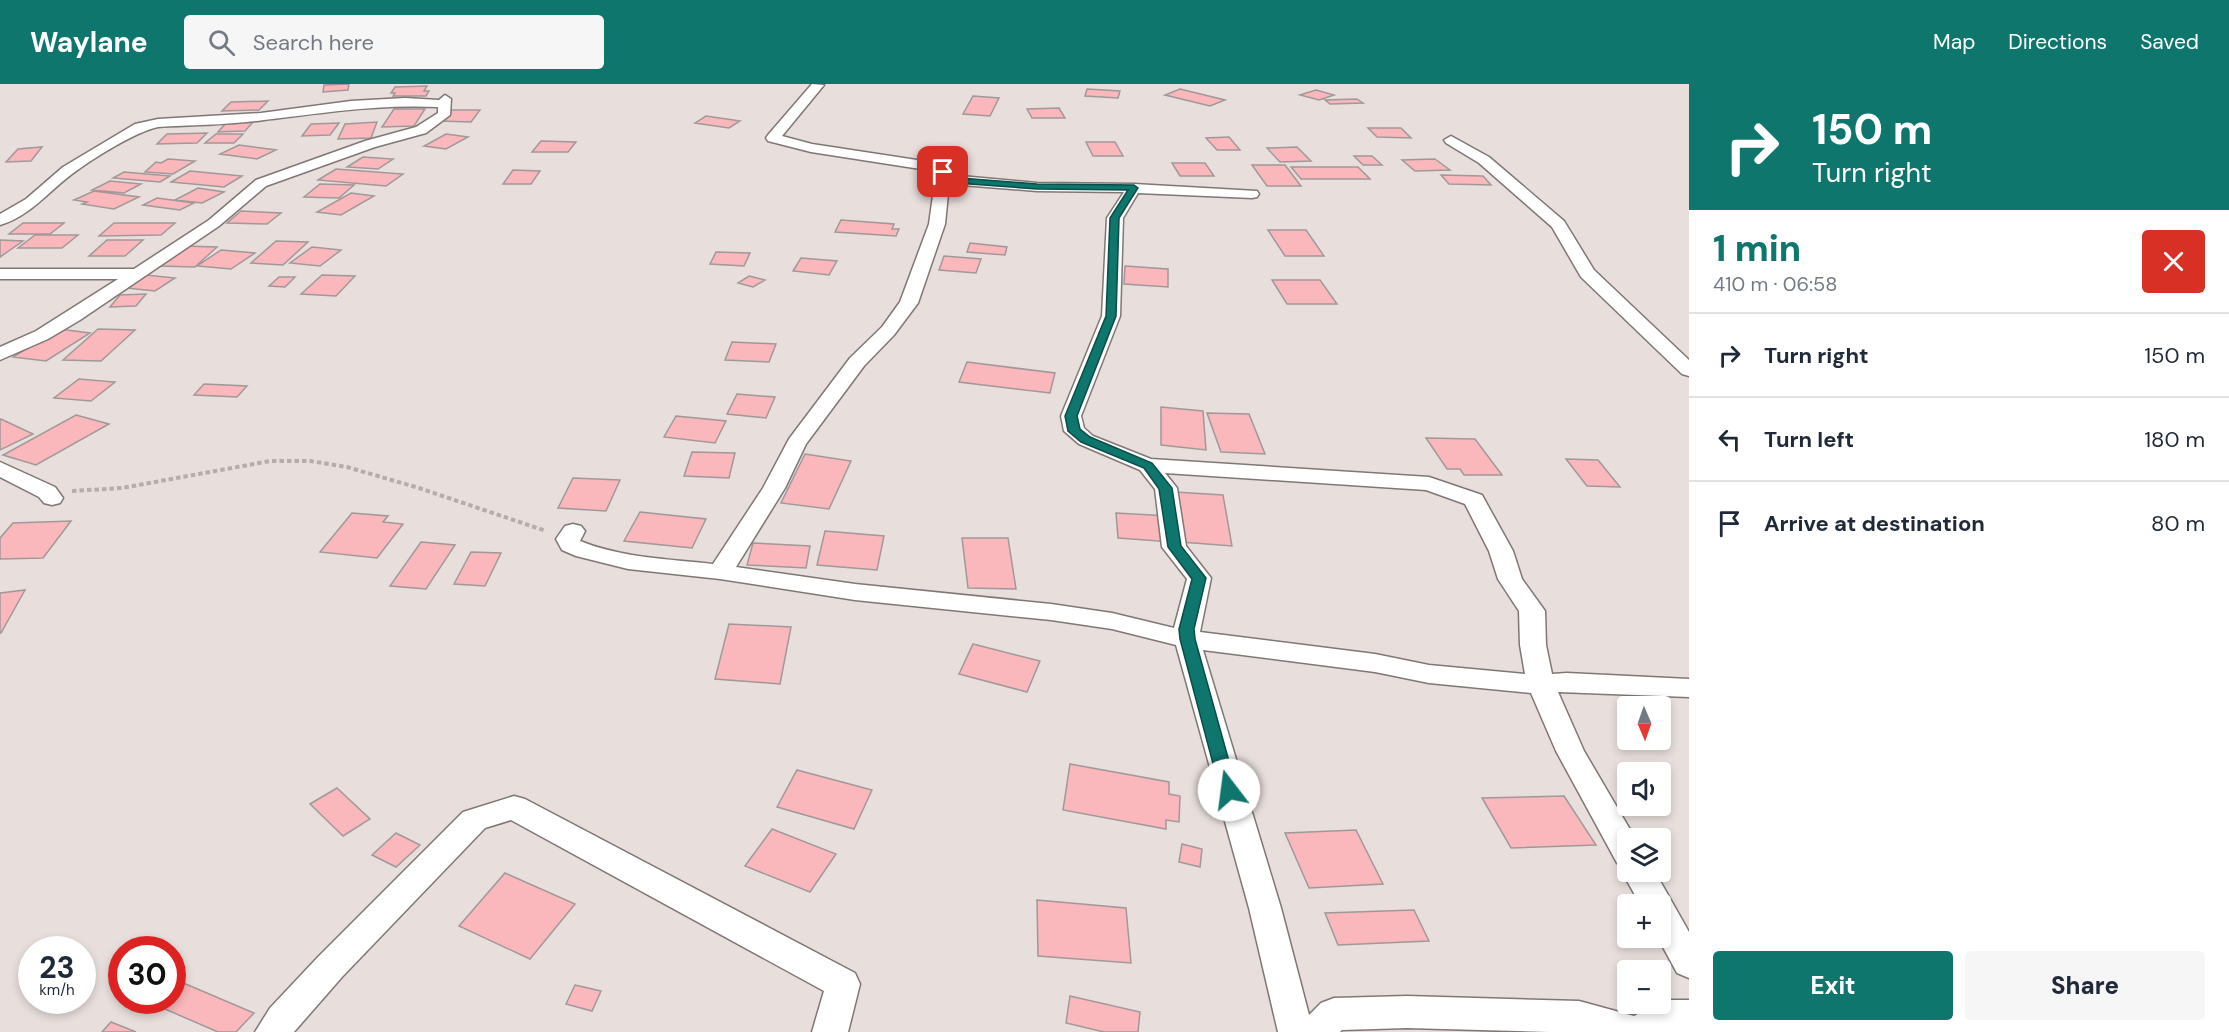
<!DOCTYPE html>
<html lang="en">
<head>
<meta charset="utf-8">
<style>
	body { margin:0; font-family:"DM Sans",sans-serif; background:#f6f6f7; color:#1f2937; height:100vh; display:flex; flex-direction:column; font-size:22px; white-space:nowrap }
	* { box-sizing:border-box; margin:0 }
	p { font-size:20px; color:#747a83 }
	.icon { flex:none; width:33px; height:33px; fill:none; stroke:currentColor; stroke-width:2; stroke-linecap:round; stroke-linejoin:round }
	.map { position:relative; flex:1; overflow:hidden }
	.sheet { display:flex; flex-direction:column; background:#fff; width:540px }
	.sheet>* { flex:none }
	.banner { background:#0f766e; color:#fff; overflow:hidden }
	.needle { width:39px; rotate:178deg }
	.buttons { position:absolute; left:1617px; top:612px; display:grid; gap:12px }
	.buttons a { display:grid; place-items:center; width:54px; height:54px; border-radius:6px; background:#fff; box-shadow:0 3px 9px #0003; font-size:30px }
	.speed { position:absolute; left:18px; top:852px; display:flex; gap:12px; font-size:30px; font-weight:700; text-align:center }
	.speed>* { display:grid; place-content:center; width:78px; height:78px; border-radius:50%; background:#fff; box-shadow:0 3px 9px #0003; line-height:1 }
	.speed small { font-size:15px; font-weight:400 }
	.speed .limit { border:9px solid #d22; background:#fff; color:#111 }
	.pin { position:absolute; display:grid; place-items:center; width:51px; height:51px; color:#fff; margin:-26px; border-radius:12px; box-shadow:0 3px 9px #0006 }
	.me { position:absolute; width:66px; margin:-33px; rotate:345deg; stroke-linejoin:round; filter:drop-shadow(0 0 4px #0008) }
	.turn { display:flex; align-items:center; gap:21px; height:126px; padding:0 24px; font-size:27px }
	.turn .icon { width:78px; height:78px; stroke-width:2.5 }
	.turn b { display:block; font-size:42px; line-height:51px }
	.round { display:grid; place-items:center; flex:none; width:63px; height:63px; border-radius:6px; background:#f6f6f7 }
	.headline { display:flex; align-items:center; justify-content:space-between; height:102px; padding:0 24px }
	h1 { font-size:36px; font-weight:800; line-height:45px; color:#0f766e }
	.button { display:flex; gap:12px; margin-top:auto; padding:12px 24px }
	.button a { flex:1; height:69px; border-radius:6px; background:#0f766e; color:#fff; font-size:24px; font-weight:800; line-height:69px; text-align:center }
	.button a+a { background:#f6f6f7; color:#1f2937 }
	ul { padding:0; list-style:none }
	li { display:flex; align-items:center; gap:18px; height:84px; padding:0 24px; border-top:2px solid #e0e1e3 }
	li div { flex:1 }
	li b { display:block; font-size:22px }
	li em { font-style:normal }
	header { display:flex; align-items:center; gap:36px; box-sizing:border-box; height:84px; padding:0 30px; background:#0f766e; color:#fff }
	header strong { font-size:28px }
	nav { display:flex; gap:33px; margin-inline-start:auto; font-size:21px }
	.search { width:420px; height:54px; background:#f6f6f7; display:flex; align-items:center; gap:15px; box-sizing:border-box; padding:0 21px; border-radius:6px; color:#747a83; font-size:22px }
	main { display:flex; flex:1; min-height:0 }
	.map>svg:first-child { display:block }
	.building { fill:#fab7bc; stroke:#a19899; stroke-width:1.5 }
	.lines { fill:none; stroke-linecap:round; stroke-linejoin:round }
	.minor-casing { stroke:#7f7774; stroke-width:3 }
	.path { stroke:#b4adaa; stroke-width:4; stroke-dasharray:4.5 3; stroke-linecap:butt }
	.minor { fill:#fff; fill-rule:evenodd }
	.route { fill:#0f766e; stroke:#0a4d48; stroke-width:1.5 }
</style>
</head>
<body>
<header>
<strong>Waylane</strong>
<div class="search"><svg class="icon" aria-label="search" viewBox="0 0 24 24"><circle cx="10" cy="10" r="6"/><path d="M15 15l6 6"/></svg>Search here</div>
<nav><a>Map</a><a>Directions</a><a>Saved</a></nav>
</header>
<main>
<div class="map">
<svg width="1689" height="948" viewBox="0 0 1689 948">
	<rect width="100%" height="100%" fill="#e8dfdc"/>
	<path class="building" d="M349,0L348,6L323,8L324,1Z
		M427,2L424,7H429L426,12H393L395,9H391L395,3Z
		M1087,5L1120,7L1118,14L1085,12Z
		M1180,5L1225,16L1210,22L1165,11Z
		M1316,6L1334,11L1319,16L1300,11Z
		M973,12L999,14L990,32L963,30Z
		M1357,15L1363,19L1330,20L1325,16Z
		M268,17L259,26L222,27L231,18Z
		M1059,24L1065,34H1032L1027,25Z
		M394,25H425L414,42L382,43Z
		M450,26H480L471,38L440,37Z
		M706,32L740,37L729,44L695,39Z
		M253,38L245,47L218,48L226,39Z
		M377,38L371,54L338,55L345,40Z
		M339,39L330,51L302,52L311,40Z
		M1368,44H1401L1411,54L1377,53Z
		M207,49L197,59L157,60L167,50Z
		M216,50H243L234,59H205Z
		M446,50L468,53L446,65L424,62Z
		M1229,53L1240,66H1217L1206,54Z
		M541,57L576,58L568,68H532Z
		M1086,58H1115L1123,72H1093Z
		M239,61L276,66L257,75L220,70Z
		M42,63L31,77L6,78L18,65Z
		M1297,63L1311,77L1280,78L1267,64Z
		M1354,72H1372L1382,81H1363Z
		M363,73L393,75L378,85L347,83Z
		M168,75L195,77L173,90L145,88L156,78L161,79Z
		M1435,75L1450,86L1415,87L1402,76Z
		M1172,79H1205L1214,92H1180Z
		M1252,81H1285L1301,102H1267Z
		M1291,83H1358L1370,95H1301Z
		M336,85L403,90L386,102L318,96Z
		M513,86L540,87L531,100H503Z
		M190,87L242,92L224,103L171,98Z
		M124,88L170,92L160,98L113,94Z
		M1441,91L1483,92L1491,101L1449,100Z
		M110,97L141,100L124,109L92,106Z
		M320,100L354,101L339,114L304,113Z
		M198,104L224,108L202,119L175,116Z
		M94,107L139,113L114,125L82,120L87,118L74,116Z
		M351,109L374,112L341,131L317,128Z
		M157,114L194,119L180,126L143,121Z
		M241,127L281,129L267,140L227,139Z
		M841,136L894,140L892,145H899L896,152L835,148Z
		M23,139H64L50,150H9Z
		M114,139H175L161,151L99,152Z
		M1268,146H1306L1324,172H1285Z
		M35,151H78L62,164H18Z
		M0,156L23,157L0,173Z
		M107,156H143L125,172H89Z
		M276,157L308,158L283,181L251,179Z
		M970,159L1007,163L1005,171L967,168Z
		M183,162L217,163L195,183L160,182Z
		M312,163L341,166L320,182L290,179Z
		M221,166L255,169L231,185L197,182Z
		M716,168L750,169L744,182L710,180Z
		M944,172L981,175L976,189L939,186Z
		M801,174L837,177L829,191L793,187Z
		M1125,182L1168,185V203L1124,200Z
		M146,191L175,194L155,207L126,204Z
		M322,191L355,192L336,212L301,210Z
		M749,192L765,196L753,203L738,199Z
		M279,193H295L285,203L269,202Z
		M1272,196H1320L1337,220H1287Z
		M146,210L136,222L110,223L120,211Z
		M59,245L90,249L46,277L13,273Z
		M98,245L135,246L101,277L63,276Z
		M732,258L776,260L769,278L725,276Z
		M967,278L1055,289L1050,309L959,298Z
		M79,295L115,298L91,317L54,314Z
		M204,300L247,302L237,313L194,311Z
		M737,310L775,313L766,334L727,330Z
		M1161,323L1203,327L1206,366L1161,361Z
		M1207,329L1249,330L1265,370L1221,368Z
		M76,331L109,340L36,381L3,371Z
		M676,332L726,337L715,359L664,353Z
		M0,335H1L33,350L0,366Z
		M1426,354L1475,355L1502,391H1464L1460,385H1447Z
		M692,368L735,369L729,394L684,392Z
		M805,370L851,377L829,425L781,419Z
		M1566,375L1598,376L1620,403L1587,402Z
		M573,394L620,396L606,427L558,424Z
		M1175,408L1223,411L1232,462L1181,458Z
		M640,428L706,435L692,464L624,457Z
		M352,429L388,432L383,438L403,440L377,474L320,468Z
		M1116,429L1169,432L1172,458L1118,454Z
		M71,437L43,474L0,475V454L13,439Z
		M825,447L884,452L877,486L817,481Z
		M962,454H1008L1016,505L968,504Z
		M421,458L455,461L426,505L390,502Z
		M753,459L810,462L806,484L747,481Z
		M471,468L501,469L485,502L454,500Z
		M25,506L1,549H0V509Z
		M729,540L791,543L780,600L715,595Z
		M973,560L1040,577L1027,608L959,590Z
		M1070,680L1169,698V710L1180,712L1179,738L1166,736V745L1063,726Z
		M797,686L872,706L854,745L777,723Z
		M337,704L370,735L343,752L310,720Z
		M1564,712L1596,761L1511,764L1482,714Z
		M772,745L836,770L810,808L745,782Z
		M1356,746L1383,800L1309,804L1285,749Z
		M396,749L420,761L396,783L372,771Z
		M1182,760L1202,765L1200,783L1179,778Z
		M505,789L575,820L530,875L459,842Z
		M1037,816L1126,824L1131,879L1038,872Z
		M1414,826L1429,857L1338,861L1325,829Z
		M181,898L254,929L236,948H218L158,922L163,916H172V907Z
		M575,901L601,907L592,927L566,920Z
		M1070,912L1140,928L1138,948H1104L1066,939Z
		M111,938L136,948H102Z"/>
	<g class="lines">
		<g class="minor-casing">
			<path id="minor" d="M812,0L824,1L782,52L812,60L930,78L948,85L950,91L1037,99L1134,100L1257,107L1259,110L1257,113L1252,114L1138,109L1123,134L1120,232L1081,332L1084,344L1093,352L1151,375L1429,393L1482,411L1513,467L1522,495L1545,527L1546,561L1552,590L1567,589L1689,595V613L1558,608L1584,667L1635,754H1628V788H1655L1689,848V894L1677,889L1658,854H1660V820H1640L1622,788L1625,782L1617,779L1556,667L1531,609L1429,599L1375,588L1203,566L1281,824L1309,931L1321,919L1334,914L1407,912L1579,917L1634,932L1666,916H1689V948H1549L1407,944L1342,946L1340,948H1278L1249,824L1176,561L1112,545L1051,536L855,516L720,495L628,485L576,472L562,466L556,455L565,442L573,440L581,442L585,447L580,457C622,474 669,475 713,480L763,404L789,355L850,274L882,243L900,218L929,140L936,90L927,86L811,68L768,57L766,54L768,51ZM949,100L1037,107L1124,108L1107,134L1102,232L1061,332L1064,347L1079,360L1140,386L1155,405L1162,463L1187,495L1174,544L1112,529L1051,520L855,500L736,483L785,404L806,360L864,282L894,251L918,219L945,140ZM1165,389L1426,406L1465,420L1489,467L1498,495L1519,527L1520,561L1525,590L1429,581L1375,570L1200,548L1211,494L1186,462L1177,404Z
				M445,11L451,15L450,31L426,49L375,63L266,102L219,142L80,236L48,255L0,276V263L36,247L118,195H0V185H134L209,136L256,96L365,57L416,43L438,29V23C379,20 322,29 264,36C229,41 193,41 158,43C135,48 92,75 72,90C49,107 29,133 0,141V130L26,115L63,83L135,40L158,35L261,29L351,17L405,14L439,16Z
				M1451,52L1489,73L1564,137L1594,186L1689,276V292L1682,290L1581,193L1552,143L1479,79L1446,59L1444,56Z
				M0,378L55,403L63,414L60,419L52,421L44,419L39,413L0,393Z
				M514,712L525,715L855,889L860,900L848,948H812L824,907L511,736L485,744L342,893L294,948H255L270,924L318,873L463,728Z"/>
		</g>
		<path class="path" d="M72,407L122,404L270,377H310L347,383L419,404L546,447"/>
		<use href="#minor" class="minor"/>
	</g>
	<path class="route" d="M943,86L947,88V93L1037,100L1134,101L1138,104L1119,134L1116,232L1077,332L1080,345L1090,353L1152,379L1172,404L1181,462L1206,494L1194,545L1195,555L1237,706L1235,710L1229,712L1223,710L1220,706L1180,555L1179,545L1192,495L1168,463L1159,405L1144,384L1081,358L1068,347L1065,332L1106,232L1110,134L1128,106L1037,105L942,98L938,96L939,88Z"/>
</svg>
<div class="buttons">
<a><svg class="needle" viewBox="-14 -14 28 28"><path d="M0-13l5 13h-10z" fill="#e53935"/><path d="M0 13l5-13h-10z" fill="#747a83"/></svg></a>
<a><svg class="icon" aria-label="sound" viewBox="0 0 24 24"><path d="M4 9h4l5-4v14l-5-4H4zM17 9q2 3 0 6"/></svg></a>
<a><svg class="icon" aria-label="layers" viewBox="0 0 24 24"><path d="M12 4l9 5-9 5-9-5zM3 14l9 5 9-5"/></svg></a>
<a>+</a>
<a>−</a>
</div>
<div class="speed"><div>23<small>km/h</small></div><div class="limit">30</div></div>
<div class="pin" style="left:943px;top:88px;background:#d93025"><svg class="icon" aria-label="arrive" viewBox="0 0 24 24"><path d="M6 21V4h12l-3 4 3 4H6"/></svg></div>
<svg class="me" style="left:1229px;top:706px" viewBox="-20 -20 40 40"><circle r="19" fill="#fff"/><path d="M0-13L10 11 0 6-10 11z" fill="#0f766e"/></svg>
</div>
<section class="sheet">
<div class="banner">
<div class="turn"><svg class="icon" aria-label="right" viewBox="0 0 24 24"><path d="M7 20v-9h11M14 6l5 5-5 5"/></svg><div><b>150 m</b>Turn right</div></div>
</div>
<div class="headline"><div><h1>1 min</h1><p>410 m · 06:58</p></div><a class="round" style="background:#d93025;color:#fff"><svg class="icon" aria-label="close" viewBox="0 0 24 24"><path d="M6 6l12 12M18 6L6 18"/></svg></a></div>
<ul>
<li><svg class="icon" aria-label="right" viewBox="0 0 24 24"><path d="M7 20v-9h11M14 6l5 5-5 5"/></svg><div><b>Turn right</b></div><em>150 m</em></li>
<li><svg class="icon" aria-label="left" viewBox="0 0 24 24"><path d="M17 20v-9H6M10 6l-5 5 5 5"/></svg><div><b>Turn left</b></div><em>180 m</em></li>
<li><svg class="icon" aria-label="arrive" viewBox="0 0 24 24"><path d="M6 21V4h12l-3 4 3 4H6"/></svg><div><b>Arrive at destination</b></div><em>80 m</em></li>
</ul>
<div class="button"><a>Exit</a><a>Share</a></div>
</section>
</main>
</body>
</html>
